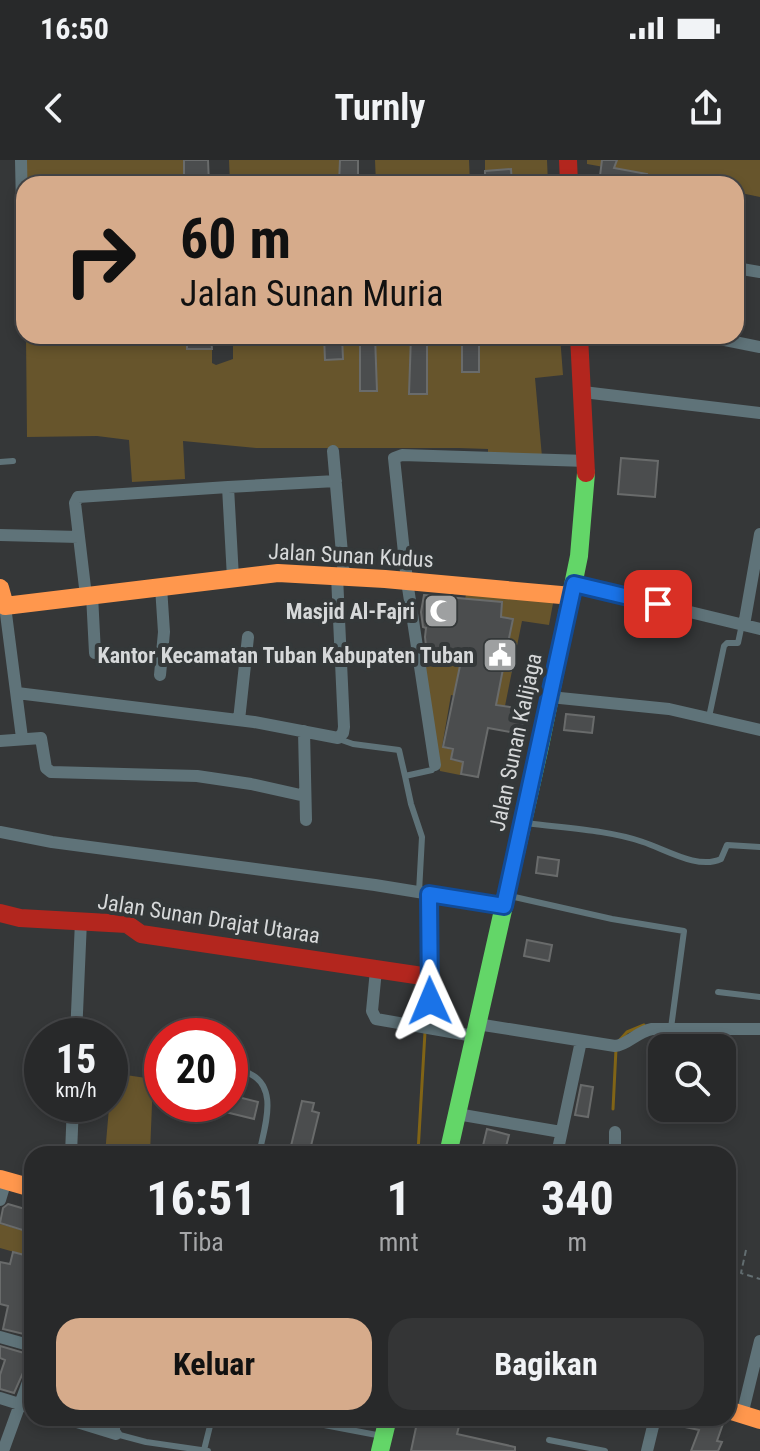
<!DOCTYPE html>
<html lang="id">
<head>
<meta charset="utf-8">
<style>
	body { margin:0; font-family:"Roboto Condensed",sans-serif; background:#343536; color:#f1f3f6; height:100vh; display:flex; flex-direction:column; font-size:30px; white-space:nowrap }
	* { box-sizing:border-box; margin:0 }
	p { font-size:26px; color:#a5a6a8 }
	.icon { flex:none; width:44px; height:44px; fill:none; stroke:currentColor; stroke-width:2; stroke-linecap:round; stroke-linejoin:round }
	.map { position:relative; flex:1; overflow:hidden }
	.side { position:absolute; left:24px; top:986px; width:712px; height:280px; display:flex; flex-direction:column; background:#28292a; border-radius:24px; box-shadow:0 4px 12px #0003,0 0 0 2px #444547 }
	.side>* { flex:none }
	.top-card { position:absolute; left:16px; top:16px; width:728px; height:168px; border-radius:24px; box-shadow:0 4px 12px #0003,0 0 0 2px #444547; background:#d6ab8b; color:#111; overflow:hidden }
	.fabs { position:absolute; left:648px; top:874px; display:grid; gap:16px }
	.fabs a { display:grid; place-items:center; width:88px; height:88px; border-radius:16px; background:#28292a; box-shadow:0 4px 12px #0003,0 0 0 2px #444547; font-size:40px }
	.speed { position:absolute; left:24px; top:858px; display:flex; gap:16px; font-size:40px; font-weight:700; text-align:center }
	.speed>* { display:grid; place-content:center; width:104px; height:104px; border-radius:50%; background:#28292a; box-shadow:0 4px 12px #0003,0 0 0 2px #444547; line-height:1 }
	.speed small { font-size:20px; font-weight:400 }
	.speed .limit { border:12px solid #d22; background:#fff; color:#111 }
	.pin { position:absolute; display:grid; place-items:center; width:68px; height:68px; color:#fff; margin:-34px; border-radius:16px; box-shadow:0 4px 12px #0006 }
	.me { position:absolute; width:88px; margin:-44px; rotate:359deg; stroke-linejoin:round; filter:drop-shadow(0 0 6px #0008) }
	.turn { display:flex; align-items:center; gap:28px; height:168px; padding:0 32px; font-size:36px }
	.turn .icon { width:104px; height:104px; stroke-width:2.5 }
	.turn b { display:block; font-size:56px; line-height:68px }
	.eta { display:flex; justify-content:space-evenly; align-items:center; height:136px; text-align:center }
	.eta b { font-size:48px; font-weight:700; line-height:56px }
	.button { display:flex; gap:16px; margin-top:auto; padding:16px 32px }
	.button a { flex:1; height:92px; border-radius:24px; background:#d6ab8b; color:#111; font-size:32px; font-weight:700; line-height:92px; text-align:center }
	.button a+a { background:#343536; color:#f1f3f6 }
	.status { display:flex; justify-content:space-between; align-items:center; height:56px; padding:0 40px; background:#28292a; direction:ltr }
	.status svg { height:22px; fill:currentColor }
	header { display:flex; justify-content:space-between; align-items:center; height:104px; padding:0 32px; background:#28292a; font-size:36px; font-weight:700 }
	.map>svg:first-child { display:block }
	.green { fill:#67552c }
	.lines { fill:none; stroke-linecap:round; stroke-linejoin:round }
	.stream { stroke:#816416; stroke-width:3 }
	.building { fill:#4b4d4e; stroke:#696b6b; stroke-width:2 }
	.path { stroke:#646f72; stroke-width:2; stroke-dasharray:6 4; stroke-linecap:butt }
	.lane { stroke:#5f7379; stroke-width:6 }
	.street { stroke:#5f7379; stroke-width:12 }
	.fast { stroke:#63d668; stroke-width:18 }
	.slow { stroke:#ff974d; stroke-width:18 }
	.jam { stroke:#b3261e; stroke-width:18 }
	.route-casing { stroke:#114b97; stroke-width:20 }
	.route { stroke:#1a73e8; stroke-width:14 }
	.labels { text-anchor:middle; stroke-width:8; stroke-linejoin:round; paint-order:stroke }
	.street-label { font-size:22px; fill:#d6d8d9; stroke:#343839 }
	.poi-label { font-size:22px; font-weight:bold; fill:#d6d8d9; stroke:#343839; text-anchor:end }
</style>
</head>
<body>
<div class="status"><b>16:50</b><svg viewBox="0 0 49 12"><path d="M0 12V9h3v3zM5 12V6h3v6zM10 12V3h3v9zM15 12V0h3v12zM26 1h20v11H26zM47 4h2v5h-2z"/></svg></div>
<header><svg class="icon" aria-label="back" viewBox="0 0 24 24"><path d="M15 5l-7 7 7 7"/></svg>Turnly<svg class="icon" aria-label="share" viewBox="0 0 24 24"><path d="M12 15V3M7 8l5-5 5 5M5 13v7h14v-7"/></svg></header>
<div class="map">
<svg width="760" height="1291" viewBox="0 0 760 1291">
	<rect width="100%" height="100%" fill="#353738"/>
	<path class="green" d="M24,0H183L184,24H24Z
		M229,0H358V24H230Z
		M375,0H469L470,24H376Z
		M485,0H547L548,24H485Z
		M587,0H760V37L736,32V24H699L587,4Z
		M26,176H186L187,190H212V203L216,205L233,199V176H560L563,215L535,218L542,297L488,296V289L459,288H256L183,281L185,319L132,322L129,280L97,276L27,277Z
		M467,430L554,438L549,465L522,461L505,546L451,535L442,587L452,590L451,600L463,602L460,615L440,611L422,505L434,507L436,498L452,500Z
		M112,913L153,919L150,994H105Z
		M0,1064L32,1073V1097L0,1088Z"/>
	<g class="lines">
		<path class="stream" d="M618,882L627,872L644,865
			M613,949L616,889
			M418,992L425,872"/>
	</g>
	<path class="building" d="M184,0H208L209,24H184Z
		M340,0H358V24H339Z
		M602,0H617L614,8L647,14L645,24H599Z
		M511,9L512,24H485V11Z
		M187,176H211L212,189H187Z
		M324,176H342L343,199L325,200Z
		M360,176H375L377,231H360Z
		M411,176H427V234H409Z
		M462,176H479V212H462Z
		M621,298L658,301L655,337L618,334Z
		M424,435L502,442L501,457L513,459L508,483L516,484L511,511L503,509L496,545L516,548L518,539L527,541L521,574L488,568L478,617L461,614L463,602L451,599L453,589L443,587L461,501L427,495L425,477L426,468L423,467L421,452Z
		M566,554L594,557L592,573L564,570Z
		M538,697L559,700L557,716L536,713Z
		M527,780L552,785L549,801L524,796Z
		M581,925L593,927L588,957L575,955Z
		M230,935L258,942L254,959L209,948V944H230Z
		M302,941L314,943L312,951L319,953L309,994H289Z
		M487,969L509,975L504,994H481Z
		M8,1044L32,1051V1073L0,1063L3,1048Z
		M13,1092L32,1097V1176L3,1169L8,1146L0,1144V1102L10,1104Z
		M0,1186L31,1195L14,1233L0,1229V1215L5,1200L0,1198Z
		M418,1258H461L457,1274L515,1287V1291H411Z
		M688,1258H719L724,1261L717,1281L722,1282L718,1291H691L699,1270L685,1267Z"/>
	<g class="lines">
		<path class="path" d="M746,1090L741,1113L760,1119"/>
		<path class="lane" d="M0,302L13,301
			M709,557L724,486L727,483H738L742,464
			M336,578L353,584L399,590L405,616
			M526,663C563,668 609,670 643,682C665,689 698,710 721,699L727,685L760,687
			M419,732L422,677L411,644L405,616L432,610L435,605
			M510,736L612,759L684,771L671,868
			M429,821L432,869
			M718,832L760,837
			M243,911C281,922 265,965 259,994
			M119,1258L116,1274L146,1282L208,1291
			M314,1258L319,1264L382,1276
			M549,1280L605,1291
			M204,1290L212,1258"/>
		<path class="street" d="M21,0L22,47
			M736,108L760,112
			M705,176L760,187
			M583,232L760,253
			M333,291L344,416
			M0,375L79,377
			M233,418L228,327L336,321
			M574,424L760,469
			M92,435L95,493
			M86,436L75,343L78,337L228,327
			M5,446L22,578
			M744,465L760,374
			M160,515L164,472L161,427
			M17,533L254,562L338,578L343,573L344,567L337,416
			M550,537L669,549L760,570
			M239,560L248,477
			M304,571L306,660
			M0,581L41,578L46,608L51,612L197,616L251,624L305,636
			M435,605L407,421L394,298L402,295L587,301
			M0,672L52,682L375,725L504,746
			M376,810L372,851L376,859L474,876
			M477,864L615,886C628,885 636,872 652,869H760
			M76,876L81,761
			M457,954L561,972
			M615,972V994
			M71,994L73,944
			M557,994L581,881
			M0,1040L6,1020
			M0,1177L32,1186
			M0,1238L32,1248
			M742,1255L760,1181
			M64,1258L116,1274
			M3,1291L32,1211
			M647,1291L655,1258"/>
		<path class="fast" d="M448,994L540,586L579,396L586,313
			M380,1291L388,1258"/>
		<path class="slow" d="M0,428L5,446L278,413L385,419L572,436
			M0,1019L32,1028
			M728,1250L760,1260"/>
		<path class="jam" d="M568,0L569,24
			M579,176L586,313
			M0,753L20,758L127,764L141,774L429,817V734"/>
	</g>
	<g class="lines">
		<g class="route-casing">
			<path id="route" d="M430,841L429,734L504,746L574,424L658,444"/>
		</g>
		<use href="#route" class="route"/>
	</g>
	<defs>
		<g id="mosque-square" transform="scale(1.8)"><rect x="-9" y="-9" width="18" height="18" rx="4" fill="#9ea0a1" stroke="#343839"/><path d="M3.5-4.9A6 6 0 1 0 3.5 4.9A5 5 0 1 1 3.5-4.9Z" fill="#fff"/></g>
		<g id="civic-square" transform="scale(1.8)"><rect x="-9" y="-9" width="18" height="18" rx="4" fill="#9ea0a1" stroke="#343839"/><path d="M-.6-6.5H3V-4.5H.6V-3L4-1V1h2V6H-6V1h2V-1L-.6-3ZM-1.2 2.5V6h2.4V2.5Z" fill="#fff"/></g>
	</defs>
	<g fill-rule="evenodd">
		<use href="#mosque-square" x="441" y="451"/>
		<use href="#civic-square" x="500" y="495"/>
	</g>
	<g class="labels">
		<g class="street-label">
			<text transform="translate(351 395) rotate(3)" y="8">Jalan Sunan Kudus</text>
			<text transform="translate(515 582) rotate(-78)" y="8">Jalan Sunan Kalijaga</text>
			<text transform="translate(209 758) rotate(9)" y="8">Jalan Sunan Drajat Utaraa</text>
		</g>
		<g class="poi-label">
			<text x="415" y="459">Masjid Al-Fajri</text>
			<text x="474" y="503">Kantor Kecamatan Tuban Kabupaten Tuban</text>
		</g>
	</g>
</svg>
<div class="fabs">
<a><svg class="icon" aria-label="search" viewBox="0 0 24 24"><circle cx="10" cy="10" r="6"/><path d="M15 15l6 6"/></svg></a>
</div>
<div class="speed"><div>15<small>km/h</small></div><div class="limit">20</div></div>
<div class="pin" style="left:658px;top:444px;background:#d93025"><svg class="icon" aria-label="arrive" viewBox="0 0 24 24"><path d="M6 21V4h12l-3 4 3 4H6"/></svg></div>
<svg class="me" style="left:430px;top:841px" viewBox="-20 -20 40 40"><path d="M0-17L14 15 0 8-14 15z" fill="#1a73e8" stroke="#fff" stroke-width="4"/></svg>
<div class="top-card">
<div class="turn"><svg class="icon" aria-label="right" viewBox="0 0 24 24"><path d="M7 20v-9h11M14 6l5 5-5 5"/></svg><div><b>60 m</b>Jalan Sunan Muria</div></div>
</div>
<section class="side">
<div class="eta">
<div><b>16:51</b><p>Tiba</p></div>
<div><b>1</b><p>mnt</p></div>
<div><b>340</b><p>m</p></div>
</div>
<div class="button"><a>Keluar</a><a>Bagikan</a></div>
</section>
</div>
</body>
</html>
